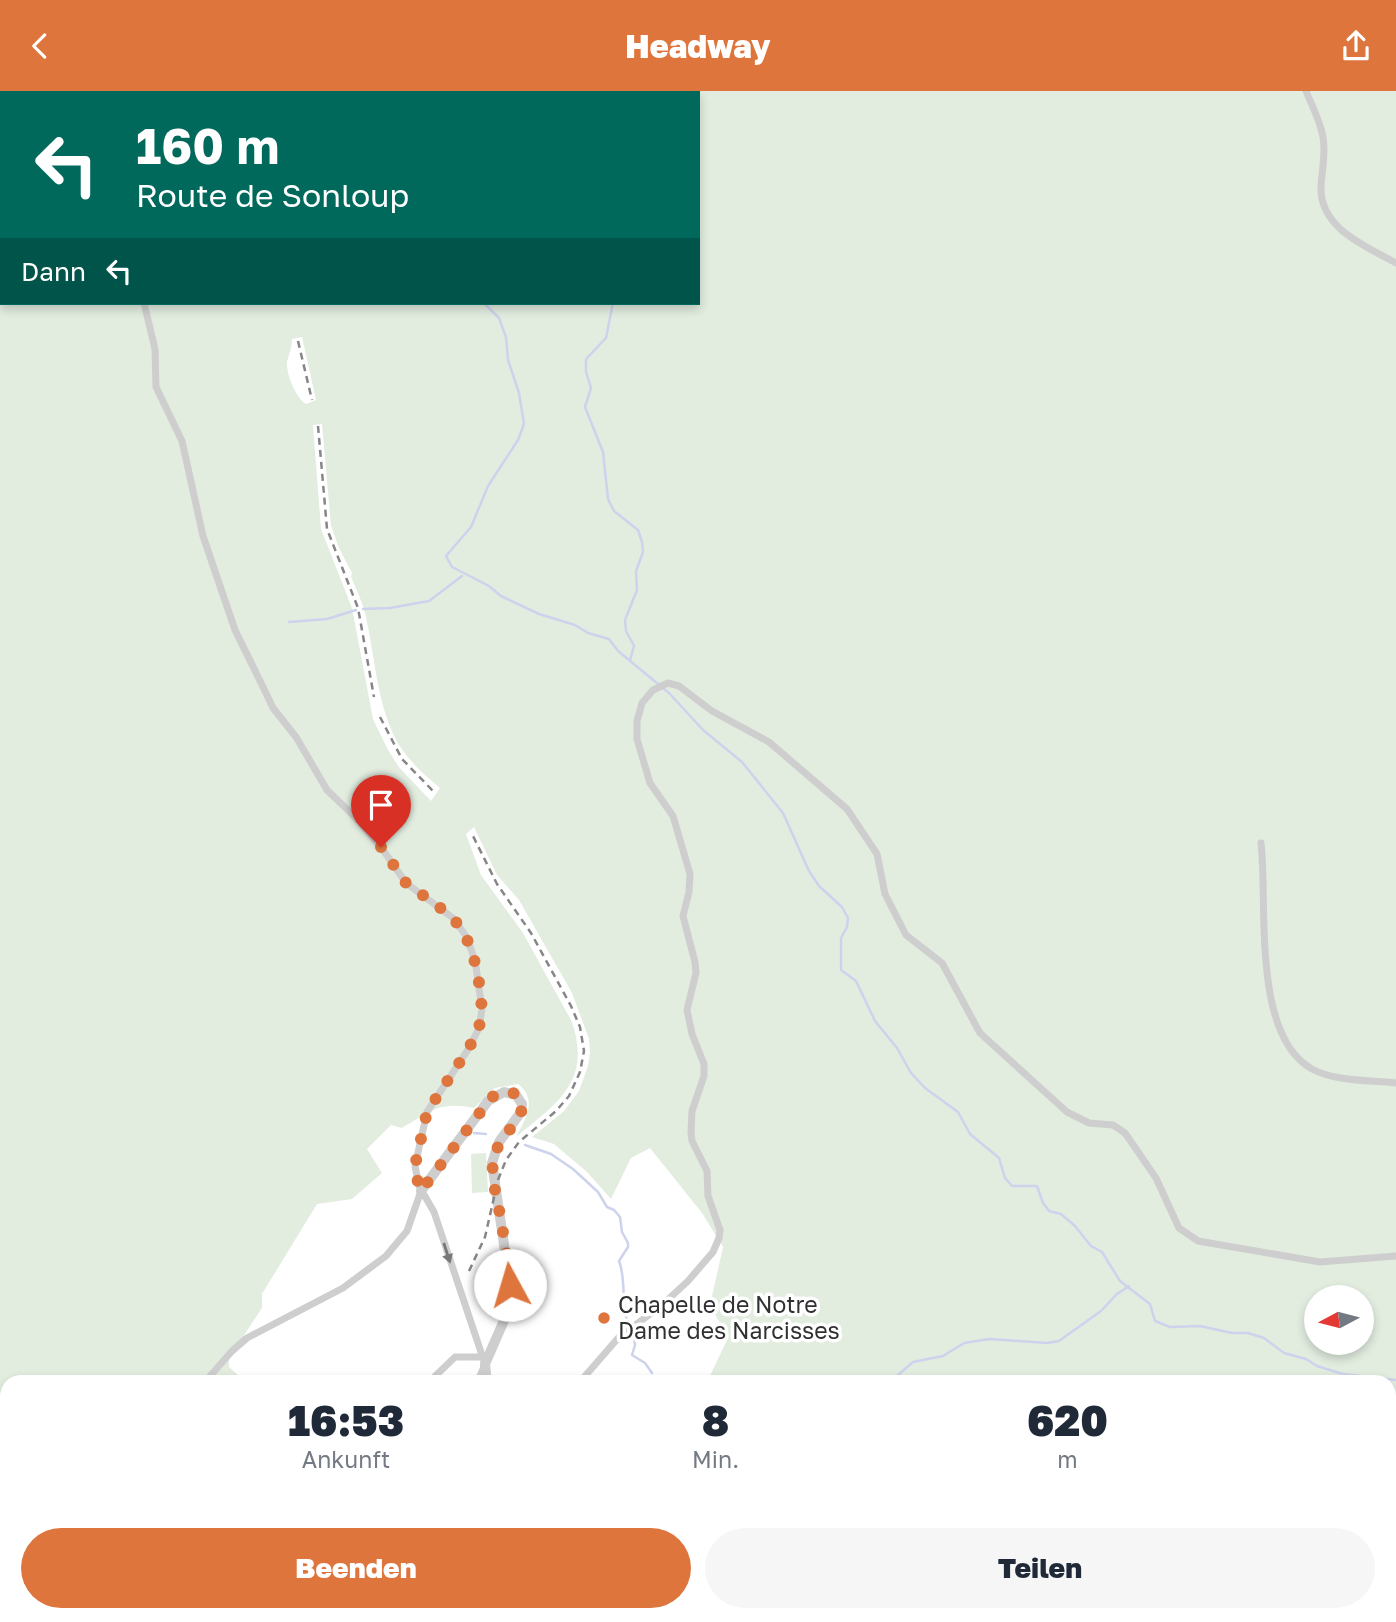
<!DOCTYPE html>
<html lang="de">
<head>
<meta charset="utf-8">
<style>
	body { margin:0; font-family:"Golos Text",sans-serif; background:#f6f6f7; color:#1f2937; height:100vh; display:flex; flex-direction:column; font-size:26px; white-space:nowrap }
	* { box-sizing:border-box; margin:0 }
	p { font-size:23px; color:#747a83 }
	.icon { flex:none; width:38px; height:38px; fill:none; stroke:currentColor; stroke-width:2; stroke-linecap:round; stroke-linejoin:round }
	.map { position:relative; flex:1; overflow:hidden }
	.side { position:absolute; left:0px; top:1284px; width:1396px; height:247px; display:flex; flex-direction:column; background:#fff; border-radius:21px 21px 0 0; box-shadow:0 4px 10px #0003 }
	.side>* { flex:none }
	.guide { position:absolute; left:0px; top:0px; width:700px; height:214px; box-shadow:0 4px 10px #0003; background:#00695c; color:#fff; overflow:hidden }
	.needle { width:46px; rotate:263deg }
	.buttons { position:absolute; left:1304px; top:1194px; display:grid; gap:14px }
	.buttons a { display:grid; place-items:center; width:70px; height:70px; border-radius:50%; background:#fff; box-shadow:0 4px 10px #0003; font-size:35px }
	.pin { position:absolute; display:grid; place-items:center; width:60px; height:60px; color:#fff; margin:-72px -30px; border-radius:50% 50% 50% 0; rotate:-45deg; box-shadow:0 0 7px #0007 }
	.pin .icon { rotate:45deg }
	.me { position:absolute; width:77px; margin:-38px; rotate:354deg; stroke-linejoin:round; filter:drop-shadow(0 0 5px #0008) }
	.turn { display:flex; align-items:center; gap:24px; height:147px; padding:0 21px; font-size:32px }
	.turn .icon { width:91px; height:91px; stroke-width:2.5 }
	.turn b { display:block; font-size:49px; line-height:60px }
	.then { display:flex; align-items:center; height:66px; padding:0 21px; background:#0003; gap:14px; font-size:26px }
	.eta { display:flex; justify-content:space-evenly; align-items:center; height:119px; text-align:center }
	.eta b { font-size:42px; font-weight:800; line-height:49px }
	.primary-button { display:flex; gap:14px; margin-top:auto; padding:14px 21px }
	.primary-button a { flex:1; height:80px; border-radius:42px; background:#de753d; color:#fff; font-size:28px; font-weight:800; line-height:80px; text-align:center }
	.primary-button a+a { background:#f6f6f7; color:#1f2937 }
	header { display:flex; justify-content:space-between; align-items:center; height:91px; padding:0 21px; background:#de753d; color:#fff; font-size:32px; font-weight:800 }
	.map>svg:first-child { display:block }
	.green { fill:#e2ede0; fill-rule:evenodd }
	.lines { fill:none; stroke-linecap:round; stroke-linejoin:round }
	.stream { stroke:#cdd3ec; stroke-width:2.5 }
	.minor { stroke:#cecece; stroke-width:7 }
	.tertiary { stroke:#cecece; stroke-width:10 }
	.rail { stroke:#868686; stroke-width:2.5; stroke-dasharray:7 5; stroke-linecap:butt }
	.oneway { fill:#787878 }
	.route { stroke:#de753d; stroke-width:12; stroke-dasharray:0 21.6 }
	.poi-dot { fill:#de753d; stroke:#fff; stroke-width:2.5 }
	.labels { text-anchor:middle; stroke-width:7; stroke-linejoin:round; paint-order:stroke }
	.poi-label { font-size:23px; fill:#313131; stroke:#fff; text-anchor:start }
</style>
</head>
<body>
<header><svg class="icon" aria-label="back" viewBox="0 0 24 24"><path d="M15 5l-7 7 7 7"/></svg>Headway<svg class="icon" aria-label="share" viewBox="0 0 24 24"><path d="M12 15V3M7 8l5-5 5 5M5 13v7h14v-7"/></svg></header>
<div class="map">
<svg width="1396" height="1531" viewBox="0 0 1396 1531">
	<rect width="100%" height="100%" fill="#fff"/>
	<path class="green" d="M0,0H1396V1531H814L804,1524H1390V1292L707,1291L728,1247L710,1214L723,1156L702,1122L650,1057L631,1067L611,1108L587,1081L554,1053L532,1046L564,1020L579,1000L588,975L590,961L589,948L572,902L519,809L497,784L474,736L466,743L481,784L523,842L572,931C592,991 557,1012 516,1046C526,1027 538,1009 518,993L495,997L474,1017C439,1010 431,1020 402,1037L391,1034L367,1058L382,1082L352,1108L317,1113L262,1203V1217L229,1267V1276L246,1291L7,1292V1524H169L140,1531H0ZM2,2H698V212H2ZM302,246L316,309L306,313C296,307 286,283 287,271C289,263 292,257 292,248ZM322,333L331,435L339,457L352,482L351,486C356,498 362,510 365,522C375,564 376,609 396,649C407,668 423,683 440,697L431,710L398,675L387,657L373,628L352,517L321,438L313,334ZM1316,1206H1362V1251H1316Z
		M486,1062L488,1101L472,1102L471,1063Z"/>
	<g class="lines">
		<path class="stream" d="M343,0L345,2
			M673,2V0
			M484,212L499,227L506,246L508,269L519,302L524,333L518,349L488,395L471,436L446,465L452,476L489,495L501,505L539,523L575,534L588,542L609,548L618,560L669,602L703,639L742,671L783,722L809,780L819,795L842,816L848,827L847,836L841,847V879L856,890L875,930L897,957L911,982L925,997L958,1021L970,1043L999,1067L1005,1087L1012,1095H1037L1043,1112L1049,1120L1061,1123L1075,1135L1091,1155L1102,1161L1120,1190L1150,1213L1155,1230L1170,1236L1200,1235L1232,1242H1248L1264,1247L1284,1262L1306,1268L1317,1275L1343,1283L1396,1289
			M613,212L606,247L586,268V281L591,297L585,316L603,361L608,408L614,420L638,439L642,451L643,461L636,480L637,499L625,529L626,540L634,555L630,569
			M363,518L390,517L429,510L462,485
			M289,531L327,528L356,519
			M474,1042L486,1043
			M525,1054L551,1063L573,1078L598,1101L607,1116L614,1119L620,1126L622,1141L628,1152V1156L619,1170C627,1190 620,1215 629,1235
			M633,1241L635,1254L632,1264L645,1272L652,1282
			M889,1292L913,1271L943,1265L964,1252L989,1248L1047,1252L1059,1250L1101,1220L1117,1203L1129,1195"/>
		<path class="minor" d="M44,0V2
			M1306,0C1312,15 1320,29 1323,46C1326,62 1322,78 1321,95C1319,137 1365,155 1396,172
			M144,212L155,258L156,296L182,350L203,445L235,539L263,596L273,617L296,646L327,699L356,727L381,756L406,792L453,827L466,845L475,869L482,918L479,937L469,957L427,1021L415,1075L419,1095L434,1121L485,1273L477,1292
			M1261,752C1268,811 1251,944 1312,978C1337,991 1369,989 1396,992
			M204,1292L232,1260L247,1247L343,1197L386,1165L407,1140L421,1100
			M428,1292L455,1266H481
			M579,1292L619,1246L661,1215L688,1190L713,1161L719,1147L720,1139L708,1105L707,1080L692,1050L691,1041L692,1020L704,985V973L692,943L687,919L696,882L695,871L683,825L689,801L690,783L673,725L650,692L637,648V630L642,612L653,599L668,592L679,595L712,620L769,651L847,718L877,763L885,803L906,844L942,872L980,942L1067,1021L1089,1032L1113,1034L1125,1042L1156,1087L1179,1137L1198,1150L1320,1171L1396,1165
			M288,1524L301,1531
			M467,1524L495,1531
			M38,1531L42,1524
			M196,1531L212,1524
			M313,1531L325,1524
			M537,1531L553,1524"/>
		<path class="tertiary" d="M421,1100L488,1010L504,1001L516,1004L522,1013L521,1021L499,1051L492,1072L510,1194L506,1225L485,1273L487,1292
			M559,1524L568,1531"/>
		<path class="rail" d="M298,250L312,309
			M318,335L327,438L358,517L374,606
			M380,626L402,668L435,702
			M469,1180L485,1146L498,1089L506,1069L519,1051L556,1020L569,1005L580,981L584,960L580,936L571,915L531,842L497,793L471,741
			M794,1524L805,1531
			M305,1531L310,1524"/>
	</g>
	<defs><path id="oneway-solid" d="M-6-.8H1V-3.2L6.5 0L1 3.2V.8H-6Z" transform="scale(1.75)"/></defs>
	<use class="oneway" href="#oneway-solid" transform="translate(447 1162) rotate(72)"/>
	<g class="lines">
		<path class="route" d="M381,756L406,792L443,819L461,836L471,857L478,883L482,918L479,937L469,957L427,1021L414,1079L421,1100L491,1007C501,999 518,997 522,1013C525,1028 495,1049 493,1070C491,1087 497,1107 500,1124C504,1147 508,1170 510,1194"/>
	</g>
	<circle class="poi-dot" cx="604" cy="1227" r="7"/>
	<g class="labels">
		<g class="poi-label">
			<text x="618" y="1222">Chapelle de Notre<tspan x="618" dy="26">Dame des Narcisses</tspan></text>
		</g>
	</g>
</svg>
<div class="buttons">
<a><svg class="needle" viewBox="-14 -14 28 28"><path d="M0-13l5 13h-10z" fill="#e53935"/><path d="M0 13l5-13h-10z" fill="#747a83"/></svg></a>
</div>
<div class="pin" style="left:381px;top:756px;background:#d93025"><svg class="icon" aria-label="arrive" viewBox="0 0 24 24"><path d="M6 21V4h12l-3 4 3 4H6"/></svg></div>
<svg class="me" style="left:510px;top:1194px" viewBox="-20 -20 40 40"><circle r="19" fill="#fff"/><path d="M0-13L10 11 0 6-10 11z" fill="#de753d"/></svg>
<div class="guide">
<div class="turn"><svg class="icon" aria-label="left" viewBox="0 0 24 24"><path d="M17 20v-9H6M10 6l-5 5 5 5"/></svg><div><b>160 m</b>Route de Sonloup</div></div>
<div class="then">Dann<svg class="icon" aria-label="left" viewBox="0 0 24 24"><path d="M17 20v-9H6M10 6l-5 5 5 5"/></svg></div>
</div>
<section class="side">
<div class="eta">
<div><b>16:53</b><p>Ankunft</p></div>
<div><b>8</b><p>Min.</p></div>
<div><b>620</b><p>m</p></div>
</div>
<div class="primary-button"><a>Beenden</a><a>Teilen</a></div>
</section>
</div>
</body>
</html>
